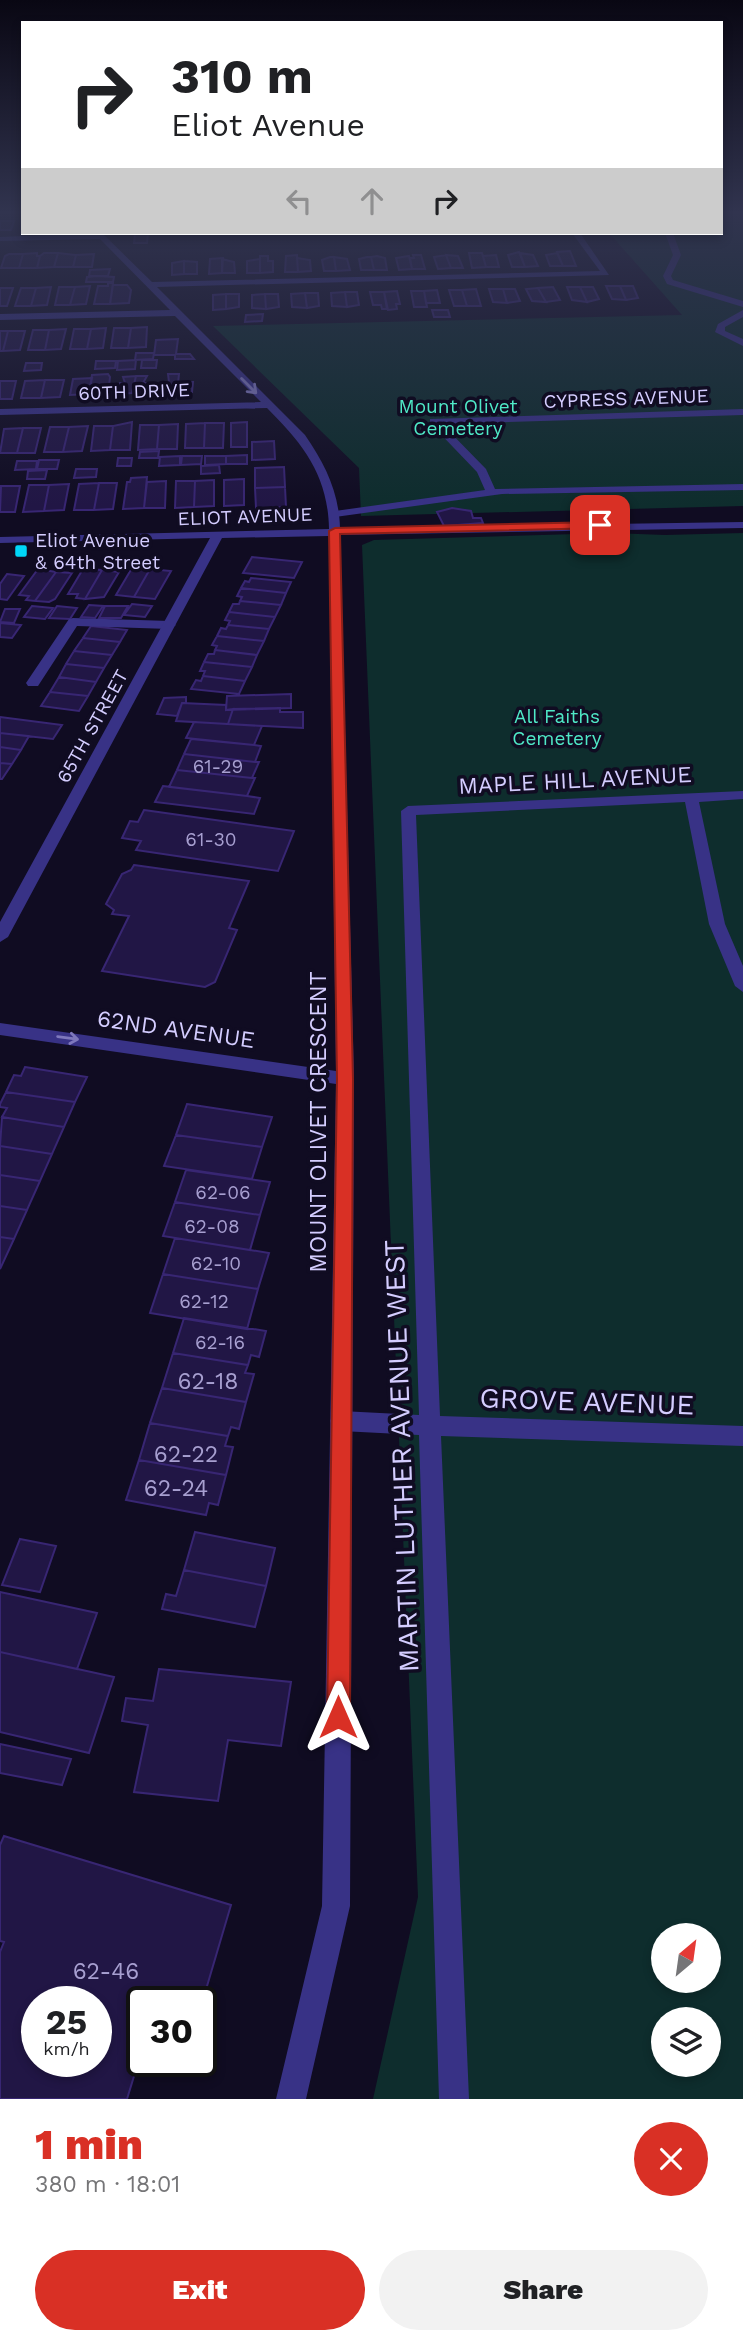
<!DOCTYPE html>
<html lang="en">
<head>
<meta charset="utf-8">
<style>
	body { margin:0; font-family:"Work Sans",sans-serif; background:#f2f2f2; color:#202124; height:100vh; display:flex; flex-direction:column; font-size:26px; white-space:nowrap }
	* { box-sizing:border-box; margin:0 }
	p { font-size:23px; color:#757577 }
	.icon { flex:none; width:38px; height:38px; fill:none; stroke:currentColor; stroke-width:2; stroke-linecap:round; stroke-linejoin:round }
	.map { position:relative; height:2099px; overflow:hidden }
	.sheet { display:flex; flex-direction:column; background:#fff; flex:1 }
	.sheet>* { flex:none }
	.guide { position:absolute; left:21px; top:21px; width:702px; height:214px; border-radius:0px; box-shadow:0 4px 10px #0003; background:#fff; color:#202124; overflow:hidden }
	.needle { width:46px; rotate:29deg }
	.fabs { position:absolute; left:651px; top:1923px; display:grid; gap:14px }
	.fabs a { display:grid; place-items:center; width:70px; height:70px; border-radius:50%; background:#fff; box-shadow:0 4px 10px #0003; font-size:35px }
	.speed { position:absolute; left:21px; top:1986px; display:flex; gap:14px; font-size:35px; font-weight:700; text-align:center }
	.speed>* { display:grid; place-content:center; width:91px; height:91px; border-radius:50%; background:#fff; box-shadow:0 4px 10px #0003; line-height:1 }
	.speed small { font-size:18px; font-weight:400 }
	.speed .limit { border:4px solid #111; border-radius:10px; background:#fff; color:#111 }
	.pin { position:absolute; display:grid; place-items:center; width:60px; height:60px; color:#fff; margin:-30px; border-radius:14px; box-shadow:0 4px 10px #0006 }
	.me { position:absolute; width:77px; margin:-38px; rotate:0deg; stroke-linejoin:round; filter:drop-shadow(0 0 5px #0008) }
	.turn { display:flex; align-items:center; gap:24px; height:147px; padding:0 35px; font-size:32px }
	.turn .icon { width:91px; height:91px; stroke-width:2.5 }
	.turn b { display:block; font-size:49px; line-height:60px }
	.lanes { display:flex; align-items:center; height:66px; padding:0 35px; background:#0003; justify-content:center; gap:35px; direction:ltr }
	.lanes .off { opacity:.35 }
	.round { display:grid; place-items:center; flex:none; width:74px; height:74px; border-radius:37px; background:#f2f2f2 }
	.headline { display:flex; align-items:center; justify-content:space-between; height:119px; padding:0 35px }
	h1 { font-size:42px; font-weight:800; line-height:52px; color:#d93025 }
	.action { display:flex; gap:14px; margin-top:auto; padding:14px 35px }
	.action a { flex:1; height:80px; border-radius:42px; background:#d93025; color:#fff; font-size:28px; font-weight:800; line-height:80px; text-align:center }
	.action a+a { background:#f2f2f2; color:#202124 }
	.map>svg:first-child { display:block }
	.green { fill:#0e2d2d; fill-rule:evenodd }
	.building { fill:#211645; stroke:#382673; stroke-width:2; fill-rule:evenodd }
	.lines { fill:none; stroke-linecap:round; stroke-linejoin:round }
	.service { fill:#383286; fill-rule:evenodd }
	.minor { fill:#383286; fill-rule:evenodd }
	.oneway { stroke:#7e78bc }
	.route { fill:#d93025; stroke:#8d1f18; stroke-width:2 }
	.poi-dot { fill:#00d7f8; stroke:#100c22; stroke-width:2.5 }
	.labels { text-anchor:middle; stroke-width:7; stroke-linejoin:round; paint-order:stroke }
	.far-street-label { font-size:19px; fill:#d4cdff; stroke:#100c22 }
	.far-park-label { font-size:19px; fill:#4fe9c7; stroke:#100c22 }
	.far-poi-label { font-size:19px; fill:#d4cdff; stroke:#100c22; text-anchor:start }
	.number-label { font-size:19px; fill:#a79fd0 }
	.street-label { font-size:23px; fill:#d4cdff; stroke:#100c22 }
	.near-number-label { font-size:23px; fill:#a79fd0 }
	.near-street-label { font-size:28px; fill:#d4cdff; stroke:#100c22 }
</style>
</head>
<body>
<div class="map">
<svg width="743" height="2099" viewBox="0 0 743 2099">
	<rect width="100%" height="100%" fill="#100c22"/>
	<path class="green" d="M721,212H743V506L361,516L359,468L213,326L682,315L609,233H721Z
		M611,533L665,535L743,533V2099H373L418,1897L362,545L374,540ZM663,1936H709V1981H663ZM663,2020H709V2065H663Z"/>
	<path class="building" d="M0,221H14L11,230H0Z
		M135,233H148L147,243H134Z
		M570,251L576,266H563L557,252Z
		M519,252L525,267H512L508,255Z
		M37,253V256H40L37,268H19L23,254Z
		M44,253H58L54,267L37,268L40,256Z
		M58,253L76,255L73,267H54Z
		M469,253H482L486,267L472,268Z
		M520,253L533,255L538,266L525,267Z
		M557,253L563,266H550L546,255Z
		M9,254H23L19,268H1L5,256Z
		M94,254L92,267H73L76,255Z
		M297,255L298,272H285L286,256Z
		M413,255H421L425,269H412L410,258H414Z
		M446,255L451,268L438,269L434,257Z
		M446,255L458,256L463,268H451Z
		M496,255L499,267H486L483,256Z
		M260,256H268V261H273V272L260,273Z
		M377,256L385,258L387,270H374L371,257Z
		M409,256L412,269L399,270L396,258Z
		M330,257H334L336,271H324L322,260Z
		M334,257L347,259L350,270L336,271Z
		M367,257H371L374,270H361L359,259Z
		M223,258L222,273L209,274L210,259Z
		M297,258L310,260L311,271L298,272Z
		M222,259L234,262L235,273H222Z
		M260,259V273H247V261Z
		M184,261V274L172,275V263Z
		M184,261L197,262V274H184Z
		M110,269L108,276H89L90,270Z
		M87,277L97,276L114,277L113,282H86Z
		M108,283H113L110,304H94L98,286H108Z
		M113,285H127L131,290L129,303L110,304Z
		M90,286L86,304L70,305L75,287Z
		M606,286H620L626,300L612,299Z
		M620,286H633L638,298L626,300Z
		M51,287L47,305L31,306L36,288Z
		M59,287H75L70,305H55Z
		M553,287L560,300L546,302L538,288Z
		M567,287H580L587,302L572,300Z
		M580,287H593L599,299L587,302Z
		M0,288H13L7,306H0Z
		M21,288H36L31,306H15Z
		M538,288L546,302L532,301L526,289Z
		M476,289L481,306H467L462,290Z
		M489,289H503L507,303L493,302Z
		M503,289H515L520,301L507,303Z
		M437,290L440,303H426L424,291Z
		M449,290H462L467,306H454Z
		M397,291L400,304H396L397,309L388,310L384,292Z
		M411,291H424L427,307H414Z
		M345,292L347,307L332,306L331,293Z
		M345,292H357L359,305L347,307Z
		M370,292H384L387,309H382L381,305H373Z
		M305,293L307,308L292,307L291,294Z
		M305,293H318L319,306L307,308Z
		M226,294V309L213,310V295Z
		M226,294H239V307L226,309Z
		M265,294L266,309L252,308V295Z
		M265,294H278L279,307L266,309Z
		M432,310H448L450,317H434Z
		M263,314L262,321L245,322L246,315Z
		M147,327L146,347L128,348L131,328Z
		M106,328L103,348L87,349L91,329Z
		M114,328H131L128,348H111Z
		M66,329L61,349L45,350L49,330Z
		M74,329H91L87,349H70Z
		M33,330H49L45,350H28Z
		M0,331H8L3,351H0Z
		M8,331H25L20,350L3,351Z
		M178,339L176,354H190L194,359H175V355H154L156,340Z
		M136,353H154L153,359L135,360Z
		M136,360L135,369L117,370L118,361Z
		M142,360H157L156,368H141Z
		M96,361H116L115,368L95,369Z
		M26,363H42L41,370L24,371Z
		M108,374L110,377L108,394H89L92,375Z
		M168,374H179L177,393H161L163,382H169Z
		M136,376L132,393L118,394L120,383H125L123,377Z
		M136,376H147L143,383H149L148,393H132Z
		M92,378L89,394L70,395L73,379Z
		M45,380L41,398H21L25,381Z
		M45,380H64L60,397L41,398Z
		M0,381H16L12,399H0Z
		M178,382H193L192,392L177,393Z
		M132,422L130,450H110L113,426Z
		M247,422V447H231V423Z
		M205,423L204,448H185L186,424Z
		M205,423H224L223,448H204Z
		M178,424L177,449H157L159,425Z
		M140,425H159L157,449L138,450Z
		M88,426L82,451L63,452L69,427Z
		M94,426H113L110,450L91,451Z
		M50,427H69L63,452H44Z
		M23,428L17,453H0L4,429Z
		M23,428H41L35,453H17Z
		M274,441L275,459L252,460V442Z
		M159,451L158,458H139L140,452Z
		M247,455V464H226V456Z
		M180,456V465L159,466L160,457Z
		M182,456H202L201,464L181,465Z
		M205,456H226V464L205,465Z
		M118,458H132L131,466H117Z
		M39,460H59L57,469H37Z
		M17,461H37L36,469L15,470Z
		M219,465L220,473L201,474V466Z
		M284,467L285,487L255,488V468Z
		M76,469H97L96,477L74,478Z
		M47,470L45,479H27L28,471Z
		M147,477L144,508L123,509L127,482H130L131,478Z
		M244,479V505L224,506V480Z
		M214,480V506L194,507L195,481Z
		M166,481L165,508H144L147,482Z
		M176,481H195L194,507L175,508Z
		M99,483L94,510H74L79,484Z
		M99,483H117L113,509L94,510Z
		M69,484L64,510L44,511L49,485Z
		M29,485H49L44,511L23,512Z
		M1,486H20L15,512H0Z
		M285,487L286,507L256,508L255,488Z
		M452,508L471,511L473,518H481L483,523L444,526L437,512Z
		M252,557L302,562L294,578L243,573Z
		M132,568L150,569L134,597L116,595Z
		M38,569L56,572L35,601L26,600L29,596L19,595Z
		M83,569L102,570L85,599L76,598L78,594H68Z
		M150,569L171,571L155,599L134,597Z
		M102,570L119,572L104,597L85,599Z
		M56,572L72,573L55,599L49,602L35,601Z
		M7,574L24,576L7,600L0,599V584Z
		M251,578L291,582L286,593L241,588L245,581L249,582Z
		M241,588L286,593L281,605L240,601L242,597L237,596Z
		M240,601L281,605L275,617L229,612L233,604H239Z
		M132,604L152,606L145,617L124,615Z
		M89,605L103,606L95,618L81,617Z
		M32,606L53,608L45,619L24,617Z
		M57,606L77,608L70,619L49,618Z
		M105,606H128L121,618H99Z
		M5,609H20L14,623L0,622Z
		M229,612L275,617L269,629L228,625L230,621L225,620Z
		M0,623L21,625L12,638L0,637Z
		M228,625L269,629L264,641L217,636L221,628L226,629Z
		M91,626L127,630L120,642L83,638Z
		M217,636L264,641L257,655L215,650L217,646L212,645Z
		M83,638L120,642L112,655L74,651Z
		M215,650L257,655L252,667L204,662L208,654H214Z
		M74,651L112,655L104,668L66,664Z
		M204,662L252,667L245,681L203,676L205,671H200Z
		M66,664L104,668L96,682L59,677Z
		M203,676L245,681L239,694L191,689L196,680L201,681Z
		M59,677L96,682L88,696L50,692Z
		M50,692L88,696L79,711L41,706Z
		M291,694V708L226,710L227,696Z
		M186,697V703H182L177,716L157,714L164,698Z
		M182,703L226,705V710L233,709L228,724L176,721Z
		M280,708V712H303V728L228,724L233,709Z
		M0,717L62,725L53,739L0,733Z
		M194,722L262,726L254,745L186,738Z
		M0,733L29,736L21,750L0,747Z
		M191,739L254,745L261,746L255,762L184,754Z
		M0,747L21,750L12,764L0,763Z
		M184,754L255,762H259L252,778L177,770Z
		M0,763L12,764L2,779H0Z
		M177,770L252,778H255L247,796L169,787Z
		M163,786L247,796L260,798L254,814L155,802Z
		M144,810L294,831L278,871L136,850L141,841L122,838L130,821L138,822Z
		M134,865L249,881L229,928L237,930L215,982L205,987L102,971L129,916L112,914L114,910L106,904L122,874L131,870Z
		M25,1067L87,1077L75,1102L6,1092L14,1075L21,1076Z
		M6,1092L75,1102L64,1127L2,1117L7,1108L0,1107V1104Z
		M187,1104L272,1117L262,1147L176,1135Z
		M2,1117L64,1127L52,1154L0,1146Z
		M176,1135L262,1147L252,1179L164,1166Z
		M0,1146L52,1154L40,1181L0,1175Z
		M186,1170L270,1182L260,1215L175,1202Z
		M0,1175L40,1181L27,1210L0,1206Z
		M175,1202L260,1215L250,1250L163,1236Z
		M0,1206L27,1210L14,1239L0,1237Z
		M0,1237L14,1239L0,1269Z
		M175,1238L269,1253L258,1289L163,1274Z
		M163,1274L258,1289L247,1329L150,1313Z
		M184,1318L266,1331L259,1357L251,1355L248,1365L173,1353Z
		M173,1353L248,1365L245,1373L254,1374L246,1402L162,1388Z
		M162,1388L246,1402L239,1429L231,1427L228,1436L150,1423Z
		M150,1423L228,1436L225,1446L233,1447L226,1475L139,1460Z
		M139,1460L226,1475L218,1505L209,1503L206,1515L126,1500Z
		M195,1532L275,1548L266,1586L184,1570Z
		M20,1539L56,1546L40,1592L2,1585Z
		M184,1570L266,1586L255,1627L162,1609L166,1594L176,1596Z
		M0,1592L97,1613L77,1669L0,1652Z
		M0,1652L114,1677L89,1753L0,1732Z
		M159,1669L291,1682L281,1746L228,1740L218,1801L134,1792L148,1725L122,1721L126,1698L153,1701Z
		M0,1744L71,1759L62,1785L0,1773Z
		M4,1836L231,1905L202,2003L160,1991L156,2002H142V2050L127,2099H0V1952L4,1942L0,1941V1845ZM37,2002H96V2062H37Z"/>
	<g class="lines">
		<path class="service" d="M665,233H673L681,255L671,276L673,280L743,301V307L667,284L663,276L673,255Z
			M743,310V317L725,327V331L743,339V346L715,332L718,324Z
			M743,409V415L442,424L486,469L495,489L743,484V490L502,494L335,517L329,514L335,511L485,490L477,472L430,423V419Z
			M73,618L170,621L176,625L170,629L77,626L38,686H28L26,683L69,619Z
			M743,791V799L699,802L725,924L743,966V992L735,986L709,924L685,802L416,815L440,1416L743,1426V1446L441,1436L469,2099H439L419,1435L341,1431L333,1428L330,1421L333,1414L341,1411L419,1415L401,811L408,806Z"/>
		<path class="minor" d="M94,233H102L152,282L600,271L572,233H580L609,275L157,287L305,435C325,464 339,492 340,528L743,522V528L340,535L354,1079L350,1906L306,2099H276L322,1906L336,1084L0,1035V1023L336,1071L329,536L222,538L8,937L0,942V922L210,538L0,543V537L329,529C328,475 303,444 267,408L0,415V409L261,402L175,316L0,320V314L170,310L100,239L0,241V237Z"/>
	</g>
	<defs><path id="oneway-shaft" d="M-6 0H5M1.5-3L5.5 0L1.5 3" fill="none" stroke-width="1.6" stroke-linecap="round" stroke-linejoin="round" transform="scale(1.75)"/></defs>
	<g class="oneway">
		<use href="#oneway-shaft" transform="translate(249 386) rotate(45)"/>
		<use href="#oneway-shaft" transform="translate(68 1038) rotate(8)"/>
	</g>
	<linearGradient id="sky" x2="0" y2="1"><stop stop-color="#090713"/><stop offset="0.42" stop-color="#31344f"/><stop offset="1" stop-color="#31344f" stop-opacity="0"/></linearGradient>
	<rect width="743" height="506" fill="url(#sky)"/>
	<path class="route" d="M600,522L604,523V528L340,534L353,1079L350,1717L347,1725L338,1729L330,1725L327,1717L337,1079L329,531L335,528Z"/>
	<rect class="poi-dot" x="14" y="544" width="14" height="14" rx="3.5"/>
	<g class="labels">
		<g class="far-street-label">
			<text transform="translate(134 391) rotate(-2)" y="7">60TH DRIVE</text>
			<text transform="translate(626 398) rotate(-2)" y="7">CYPRESS AVENUE</text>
			<text transform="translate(245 516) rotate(-2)" y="7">ELIOT AVENUE</text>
			<text transform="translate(92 726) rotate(-61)" y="7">65TH STREET</text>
		</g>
		<g class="far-park-label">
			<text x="458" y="413">Mount Olivet<tspan x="458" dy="22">Cemetery</tspan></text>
			<text x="557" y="723">All Faiths<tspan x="557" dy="22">Cemetery</tspan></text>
		</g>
		<g class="far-poi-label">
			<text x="35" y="547">Eliot Avenue<tspan x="35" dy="22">&amp; 64th Street</tspan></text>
		</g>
		<g class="number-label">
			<text x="218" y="773">61-29</text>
			<text x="211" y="846">61-30</text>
			<text x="223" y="1199">62-06</text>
			<text x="212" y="1233">62-08</text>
			<text x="216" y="1270">62-10</text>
			<text x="204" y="1308">62-12</text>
			<text x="220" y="1349">62-16</text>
		</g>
		<g class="street-label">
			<text transform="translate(575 780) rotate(-3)" y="8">MAPLE HILL AVENUE</text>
			<text transform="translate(176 1029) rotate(8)" y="8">62ND AVENUE</text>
			<text transform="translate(318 1122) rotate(-90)" y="8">MOUNT OLIVET CRESCENT</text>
		</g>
		<g class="near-number-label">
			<text x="208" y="1389">62-18</text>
			<text x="186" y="1462">62-22</text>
			<text x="176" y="1496">62-24</text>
			<text x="106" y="1979">62-46</text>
		</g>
		<g class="near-street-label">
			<text transform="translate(587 1401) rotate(2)" y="10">GROVE AVENUE</text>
			<text transform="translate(401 1456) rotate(-92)" y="10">MARTIN LUTHER AVENUE WEST</text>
		</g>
	</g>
</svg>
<div class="fabs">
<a><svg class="needle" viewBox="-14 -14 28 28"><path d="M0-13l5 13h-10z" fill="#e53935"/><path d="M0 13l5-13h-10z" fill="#757577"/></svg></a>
<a><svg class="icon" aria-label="layers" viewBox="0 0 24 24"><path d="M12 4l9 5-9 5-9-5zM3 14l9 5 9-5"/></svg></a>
</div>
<div class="speed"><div>25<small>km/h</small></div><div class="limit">30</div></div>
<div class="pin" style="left:600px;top:525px;background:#d93025"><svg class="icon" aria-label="arrive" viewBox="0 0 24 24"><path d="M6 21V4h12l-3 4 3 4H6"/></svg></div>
<svg class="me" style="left:338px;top:1717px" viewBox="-20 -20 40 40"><path d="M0-17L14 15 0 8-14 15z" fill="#d93025" stroke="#fff" stroke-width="4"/></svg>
<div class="guide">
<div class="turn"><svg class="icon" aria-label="right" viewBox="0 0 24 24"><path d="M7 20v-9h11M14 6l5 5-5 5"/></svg><div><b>310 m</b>Eliot Avenue</div></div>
<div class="lanes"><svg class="icon off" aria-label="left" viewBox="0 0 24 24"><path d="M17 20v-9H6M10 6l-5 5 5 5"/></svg><svg class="icon off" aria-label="ahead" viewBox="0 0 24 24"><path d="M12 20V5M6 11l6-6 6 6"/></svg><svg class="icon" aria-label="right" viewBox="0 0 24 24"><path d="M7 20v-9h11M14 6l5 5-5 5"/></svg></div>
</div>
</div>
<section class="sheet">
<div class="headline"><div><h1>1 min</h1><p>380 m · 18:01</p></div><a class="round" style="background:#d93025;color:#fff"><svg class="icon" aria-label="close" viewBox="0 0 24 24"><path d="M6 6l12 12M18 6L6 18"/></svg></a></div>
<div class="action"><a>Exit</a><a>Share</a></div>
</section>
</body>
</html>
